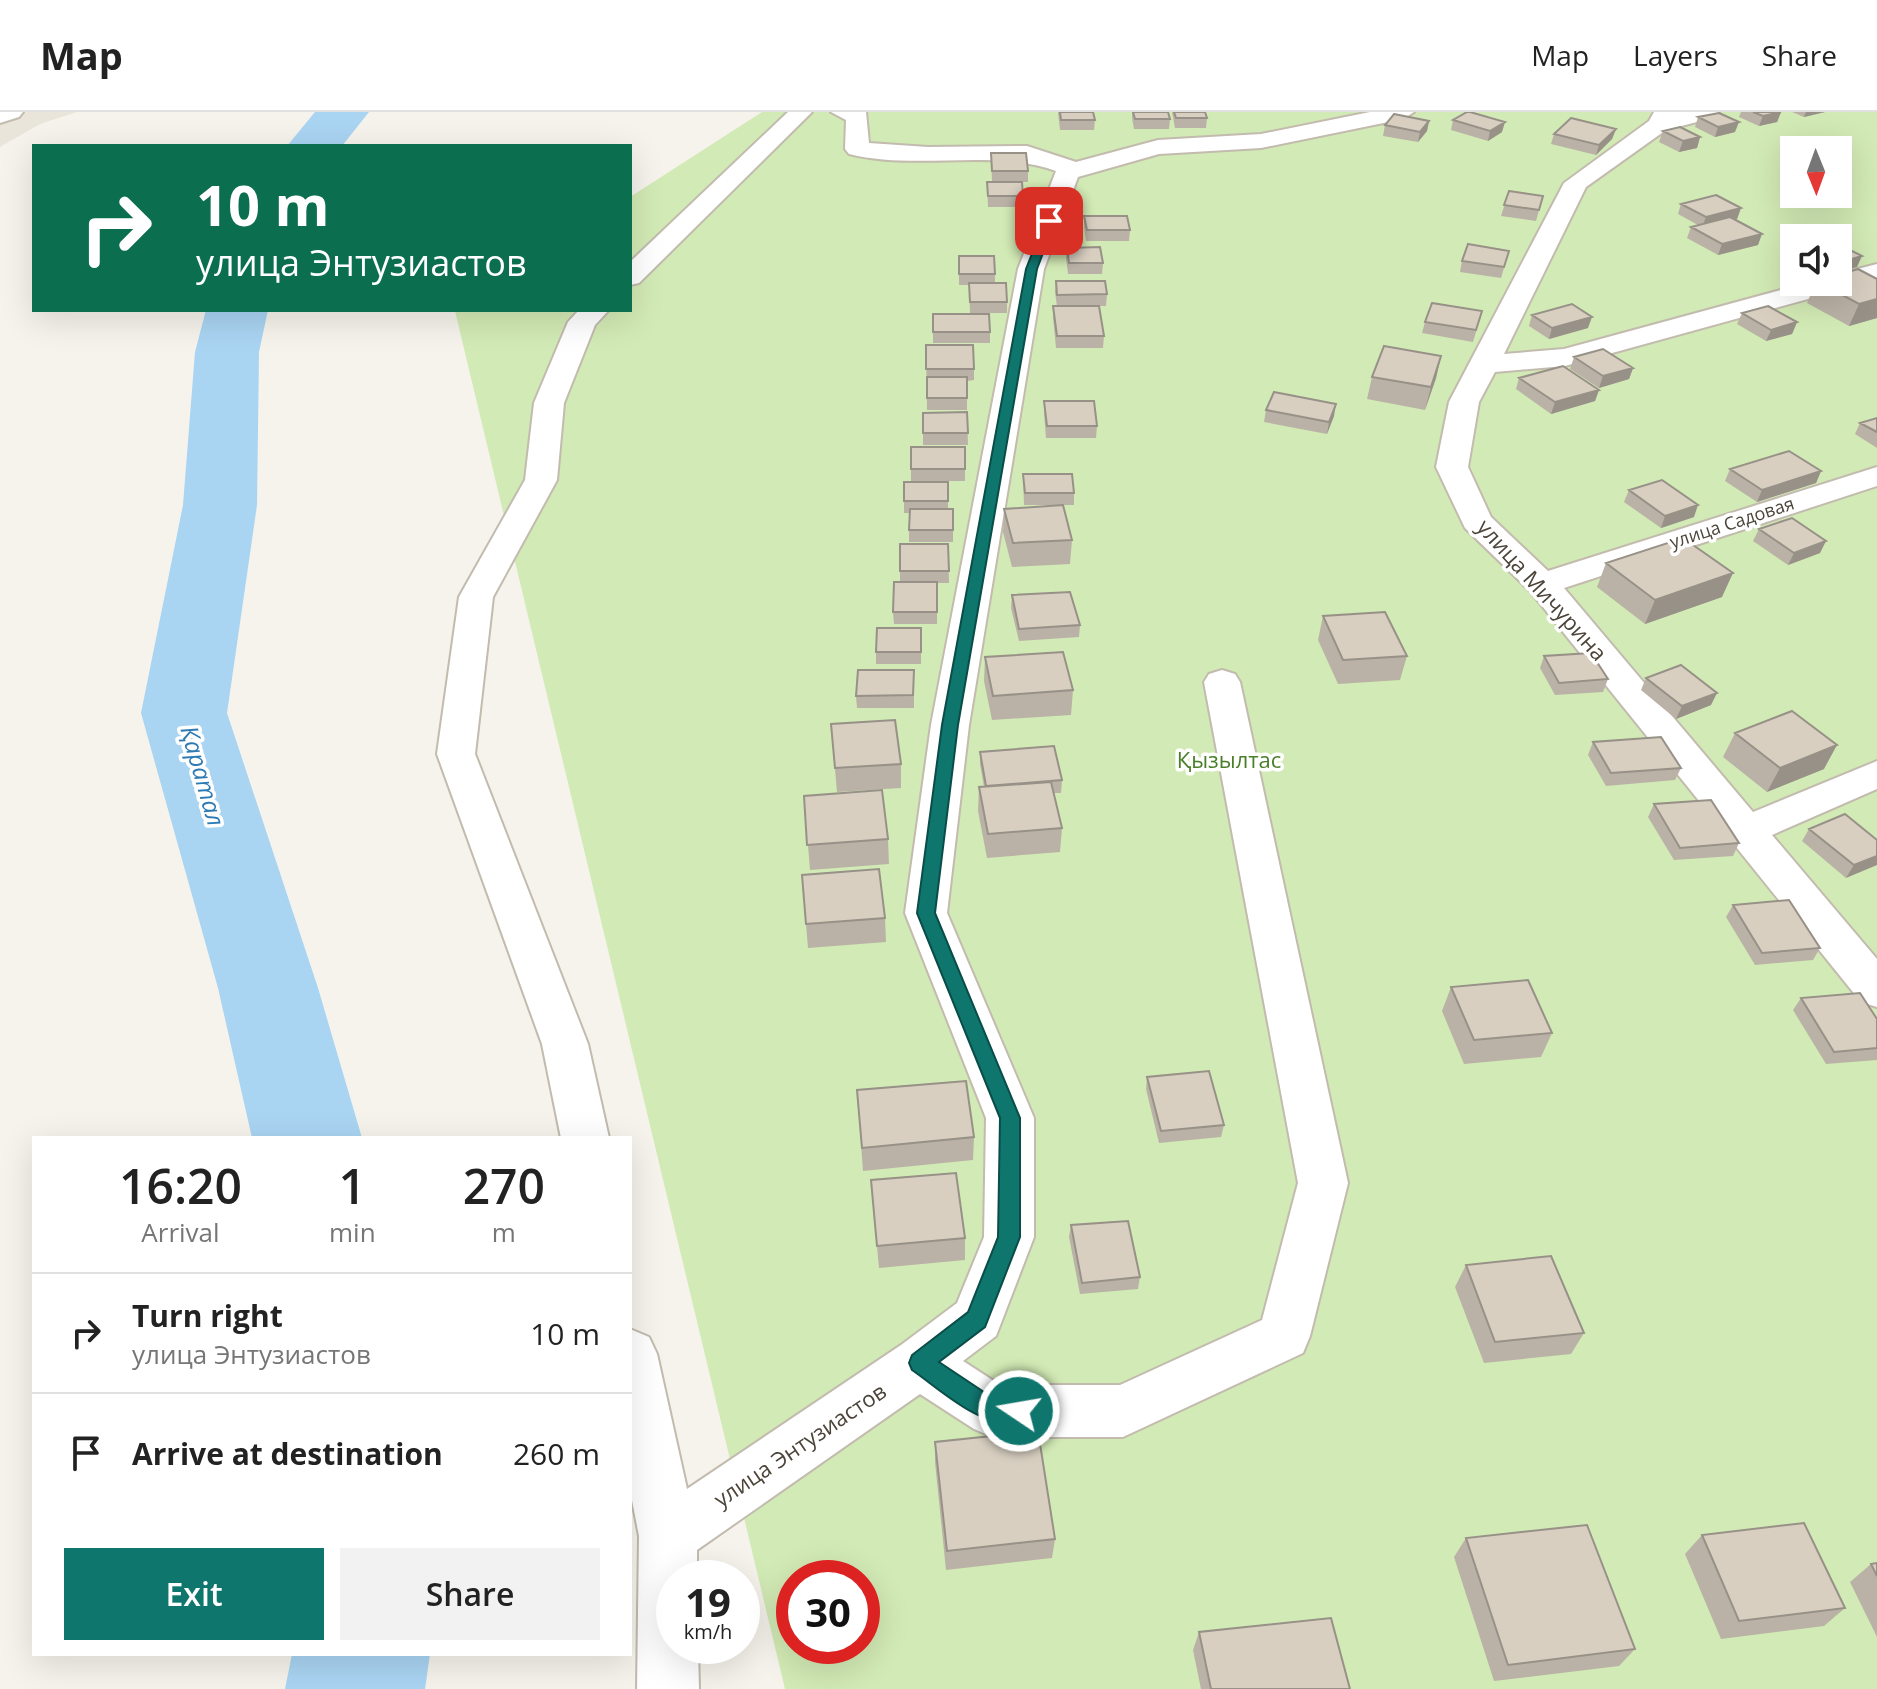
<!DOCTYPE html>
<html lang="en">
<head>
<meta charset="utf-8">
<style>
	body { margin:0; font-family:"Open Sans",sans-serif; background:#f2f2f2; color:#222; height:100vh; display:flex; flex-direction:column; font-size:30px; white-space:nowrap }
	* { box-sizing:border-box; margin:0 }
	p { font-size:26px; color:#767676 }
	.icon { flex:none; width:44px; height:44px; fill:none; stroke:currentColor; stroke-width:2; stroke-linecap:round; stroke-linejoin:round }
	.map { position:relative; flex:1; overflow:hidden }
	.sheet { position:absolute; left:32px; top:1024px; width:600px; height:520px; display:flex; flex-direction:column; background:#fff; border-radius:0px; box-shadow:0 8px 32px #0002 }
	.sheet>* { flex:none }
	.top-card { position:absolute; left:32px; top:32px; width:600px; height:168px; border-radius:0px; box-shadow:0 8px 32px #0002; background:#0b6e4f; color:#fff; overflow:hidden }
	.needle { width:52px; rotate:179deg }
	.tools { position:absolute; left:1780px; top:24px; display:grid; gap:16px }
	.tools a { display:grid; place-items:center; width:72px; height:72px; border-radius:0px; background:#fff; box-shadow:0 8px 32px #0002; font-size:40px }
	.speed { position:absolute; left:656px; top:1448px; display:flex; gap:16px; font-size:40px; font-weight:700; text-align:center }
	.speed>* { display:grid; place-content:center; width:104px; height:104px; border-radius:50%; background:#fff; box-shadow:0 8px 32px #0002; line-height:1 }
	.speed small { font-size:20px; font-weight:400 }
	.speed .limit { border:12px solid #d22; background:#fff; color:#111 }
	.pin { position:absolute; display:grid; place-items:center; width:68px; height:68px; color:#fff; margin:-34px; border-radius:16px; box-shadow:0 4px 12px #0006 }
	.me { position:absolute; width:88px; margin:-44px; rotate:282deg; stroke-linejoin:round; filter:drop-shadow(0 0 6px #0008) }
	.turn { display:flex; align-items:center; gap:28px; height:168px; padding:0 32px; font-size:36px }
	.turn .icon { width:104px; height:104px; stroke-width:2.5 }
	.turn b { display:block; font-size:56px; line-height:68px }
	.eta { display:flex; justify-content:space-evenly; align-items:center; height:136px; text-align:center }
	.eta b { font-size:48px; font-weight:600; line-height:56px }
	.button { display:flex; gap:16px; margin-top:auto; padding:16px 32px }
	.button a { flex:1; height:92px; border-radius:0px; background:#0f766e; color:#fff; font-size:32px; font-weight:600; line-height:92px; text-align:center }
	.button a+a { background:#f2f2f2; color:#222 }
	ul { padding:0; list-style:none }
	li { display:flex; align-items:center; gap:24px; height:120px; padding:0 32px; border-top:2px solid #e0e0e0 }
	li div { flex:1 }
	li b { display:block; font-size:30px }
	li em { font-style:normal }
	header { display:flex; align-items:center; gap:48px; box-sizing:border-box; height:112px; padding:0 40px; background:#fff; border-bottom:2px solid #e0e0e0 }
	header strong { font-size:38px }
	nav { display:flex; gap:44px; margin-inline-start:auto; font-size:28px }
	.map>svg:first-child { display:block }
	.residential { fill:#eae5da }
	.green { fill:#d2eab5; fill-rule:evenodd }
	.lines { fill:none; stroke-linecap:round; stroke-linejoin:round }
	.river { fill:#a9d4f2; fill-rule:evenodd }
	.minor-casing { stroke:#c2bbae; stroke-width:4 }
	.tertiary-casing { stroke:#c2bbae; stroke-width:4 }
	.minor { fill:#fff; fill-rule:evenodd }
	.tertiary { fill:#fff; fill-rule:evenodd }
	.wall { fill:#bab2a6 }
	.shaded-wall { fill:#979187 }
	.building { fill:#d8cfc1; stroke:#979187; stroke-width:2 }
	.route { fill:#0f766e; stroke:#0a4d48; stroke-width:2 }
	.labels { text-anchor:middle; stroke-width:7; stroke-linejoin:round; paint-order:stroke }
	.far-street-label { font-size:18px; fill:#4b4439; stroke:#fff }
	.street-label { font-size:22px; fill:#4b4439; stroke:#fff }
	.park-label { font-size:22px; fill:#4a7f2a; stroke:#fff }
	.water-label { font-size:24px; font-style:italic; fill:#2e7ab2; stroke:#fff }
</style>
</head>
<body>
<header>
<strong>Map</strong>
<nav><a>Map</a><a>Layers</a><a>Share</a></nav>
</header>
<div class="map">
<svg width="1877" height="1577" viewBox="0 0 1877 1577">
	<rect width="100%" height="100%" fill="#f6f3ec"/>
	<path class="residential" d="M0,0H77L40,12L0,35Z"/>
	<path class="green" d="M762,0H1877V1577H785L455,199L630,198V85ZM1794,38H1838V82H1794ZM1794,126H1838V170H1794ZM794,1466H862V1534H794Z"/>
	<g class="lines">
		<path class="river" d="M315,0H369L342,34H287Z
			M206,198H268L259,240L257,393L227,601L318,876L362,1026H252L218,876L141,601L183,393L195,240Z
			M292,1542H430L425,1577H285Z"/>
		<g class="minor-casing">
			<path id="minor" d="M788,0H812L639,171L630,173V150Z
				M831,0H866L869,31L928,35L1027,34L1076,50L1158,28L1261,22L1370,0H1414L1403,7L1261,36L1159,42L1078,65L1044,157L969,613L947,801L1034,1006V1125L996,1224L963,1249L1000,1273H1120L1262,1208L1298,1071L1204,570L1209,562L1222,558L1235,562L1240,570L1348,1071L1310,1224L1303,1241L1123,1325H993L974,1317L920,1282L697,1438V1466H674V1534H698L699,1577H637L639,1424L630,1378V1217L649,1225L657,1242L687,1377L901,1233L957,1191L984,1125L986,1006L905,801L931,613L1018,157L1056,59C990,36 917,59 849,42L845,37L846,8Z
				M1654,0H1719L1716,5L1666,18L1586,75L1504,242L1564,237L1810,170H1838V162L1877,152V168L1565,254L1495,260L1479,290L1468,355L1491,405L1548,459L1877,355V374L1564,476L1753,700L1877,649V677L1772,723L1877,847V895L1861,890L1530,479L1465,416L1436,355L1449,290L1564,71L1649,9Z
				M579,198H609L595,213L564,291L557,368L493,485L475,642L588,932L609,1026H561L542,932L437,642L459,485L525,368L534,291L568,210Z"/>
		</g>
		<g class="tertiary-casing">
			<path id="tertiary" d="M0,0H23L19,5L0,11Z"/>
		</g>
		<use href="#minor" class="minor"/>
		<use href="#tertiary" class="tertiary"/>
	</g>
	<path class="wall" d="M1058,0H1093L1095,8L1094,18H1060Z
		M1132,0H1168L1170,7L1169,17H1134L1132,6Z
		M1172,0H1205L1207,6L1206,16H1175Z
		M1741,0H1781L1777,10L1759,14L1739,5Z
		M1792,0H1825L1804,5Z
		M1698,5L1735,20L1715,25L1695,15Z
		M1453,8L1502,20L1488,29L1451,18Z
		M1429,9L1427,19L1418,30L1383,24L1385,13Z
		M1616,17L1612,27L1596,43L1551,32L1554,22Z
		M1663,19L1700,25L1697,36L1679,40L1659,30Z
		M991,41L1028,59V70H1022L1023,95H988L987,70H992Z
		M1509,79L1543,84L1536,109L1501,104Z
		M1681,92L1741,96L1737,107H1735L1758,133L1718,143L1687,126L1691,115L1698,113L1678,102Z
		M1084,104L1130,118L1129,129H1086L1084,115Z
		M1067,136L1103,151L1102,162H1068L1066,146Z
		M1509,139L1501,166L1460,160L1462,149Z
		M959,144L995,162V171L1007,190V201H970L969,173H959Z
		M1877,167V206L1849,214L1807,191L1816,170H1838Z
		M1056,169L1107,182L1106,194H1057L1055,180Z
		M1053,194L1104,224L1103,236H1056L1053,205Z
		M1482,199L1473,230L1422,221L1425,210Z
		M1742,201L1797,210L1792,222L1766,229L1737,212Z
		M933,202L990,220V231H933Z
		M1532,203L1588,216L1549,227L1529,214Z
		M926,233L974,257V268L967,269V298H927Z
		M1441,244L1436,266L1425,298L1367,287L1372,265Z
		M1574,245L1633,256L1629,267L1599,276L1570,257Z
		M1519,266L1599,278L1595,289L1551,302L1516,277Z
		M1044,289L1097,314L1096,326H1046L1044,301Z
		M1266,298L1334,304L1327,322L1264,310Z
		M967,300L968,333H923V301Z
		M1877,306V336L1855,322L1860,311Z
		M911,335H965V369H911Z
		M1730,357L1821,359L1816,371L1757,390L1725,369Z
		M1023,362L1074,381V393H1024Z
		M904,370H948V397H953V430H909V401H904Z
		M1629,378L1694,405L1661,416L1624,390Z
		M1004,397L1072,428L1070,452L1012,455L1003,420Z
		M1759,417L1820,441L1788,453L1753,429Z
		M900,432H948L949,471H937V512H894L893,500L900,470Z
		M1606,451L1722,485L1645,512L1597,475Z
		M1012,483L1080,513L1079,525L1019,529L1011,496Z
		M1323,504L1407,544L1400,568L1338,572L1318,528Z
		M921,516V552H876V540Z
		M1544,544L1608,567L1603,580L1555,583L1540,556Z
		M985,545L1073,578L1071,603L992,608L984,569Z
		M914,558V596H857L856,584Z
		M1646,566L1711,593L1676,607L1641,578Z
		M831,612L901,652V676L837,680Z
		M1735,621L1824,657L1767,680L1723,645Z
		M1593,630L1681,656L1675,668L1606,674L1588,643Z
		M980,640L1062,668L1061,681H1054L1062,716L1060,740L987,746L978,699L979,675H984L980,652Z
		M804,684L888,727L889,752L810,758Z
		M1654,692L1739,731L1733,744L1674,748L1648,705Z
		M1809,717L1877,728L1846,766L1802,729Z
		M802,763L885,806L886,830L808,836Z
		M1733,793L1820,836L1813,848L1755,853L1726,805Z
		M1451,875L1552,921L1541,945L1464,952L1442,899Z
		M1801,886L1877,907V948L1826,952L1793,898Z
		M1147,965L1224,1013L1221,1025L1159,1031L1146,977Z
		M857,978L974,1025L973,1048L863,1059Z
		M871,1068L965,1126V1148L879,1156Z
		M1071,1113L1140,1165L1138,1177L1080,1182L1069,1125Z
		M1466,1153L1584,1221L1571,1242L1484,1251L1455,1175Z
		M935,1330L1055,1427L1052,1446L946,1458L935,1350Z
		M1702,1423L1845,1496L1824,1514L1721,1527L1685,1442Z
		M1466,1426L1635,1537L1619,1554L1494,1569L1454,1445Z
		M1877,1451V1525L1850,1470L1871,1452Z
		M1199,1520L1350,1577H1201L1193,1538Z"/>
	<path class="shaded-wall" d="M1781,0L1777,10L1759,14L1763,4Z
		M1806,0H1825L1804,5Z
		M1429,9L1427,19L1418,30L1420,20Z
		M1505,10L1502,20L1488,29L1490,19Z
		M1739,10L1735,20L1715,25L1718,15Z
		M1616,17L1612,27L1596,43L1599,33Z
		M1700,25L1697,36L1679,40L1683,29Z
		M1741,96L1737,107L1702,115L1706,105Z
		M1762,122L1758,133L1718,143L1722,132Z
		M1862,144L1857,155L1838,160V151Z
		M1877,187V206L1849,214L1859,192Z
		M1592,205L1588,216L1549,227L1552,216Z
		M1797,210L1792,222L1766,229L1771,218Z
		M1441,244L1436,266L1425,298L1431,275Z
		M1633,256L1629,267L1599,276L1603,264Z
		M1599,278L1595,289L1551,302L1555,290Z
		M1336,292L1334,304L1327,322L1329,310Z
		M1821,359L1816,371L1757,390L1762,378Z
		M1698,393L1694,405L1661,416L1665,404Z
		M1826,429L1820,441L1788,453L1794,441Z
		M1733,461L1722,485L1645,512L1655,488Z
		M1717,581L1711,593L1676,607L1682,594Z
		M1837,633L1824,657L1767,680L1780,656Z
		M1877,744V753L1846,766L1854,753Z"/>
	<path class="building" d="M1060,0H1093L1095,8H1061Z
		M1133,0H1168L1170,7H1135Z
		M1174,0H1205L1207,6H1176Z
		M1467,0H1470L1505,10L1490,19L1453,8Z
		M1753,0H1781L1763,4Z
		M1719,1L1739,10L1718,15L1698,5Z
		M1394,2L1429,9L1420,20L1385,13Z
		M1571,6L1616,17L1599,33L1554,22Z
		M1680,15L1700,25L1683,29L1663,19Z
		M991,41H1026L1028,59H992Z
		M987,70H1022L1023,84H988Z
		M1509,79L1543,84L1539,98L1504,93Z
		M1716,83L1741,96L1706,105L1681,92Z
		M1084,104H1127L1130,118H1087Z
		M1730,105L1762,122L1722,132L1691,115Z
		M1468,132L1509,139L1504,155L1462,149Z
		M1838,132L1862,144L1838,151Z
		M1100,135L1103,151H1069L1067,136Z
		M959,144H994L995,162H959Z
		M1858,157L1877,167V187L1859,192L1818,170H1838V163Z
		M1056,169H1105L1107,182L1057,183Z
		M969,171H1006L1007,190H970Z
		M1432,191L1482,199L1476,218L1425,210Z
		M1572,192L1592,205L1552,216L1532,203Z
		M1053,194H1099L1104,224H1057Z
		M1768,194L1797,210L1771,218L1742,201Z
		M933,202H989L990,220H933Z
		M926,233H973L974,257H926Z
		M1384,234L1441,244L1431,275L1372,265Z
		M1603,237L1633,256L1603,264L1574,245Z
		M1563,254L1599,278L1555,290L1519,266Z
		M927,265H967V286H927Z
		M1274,280L1336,292L1329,310L1266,298Z
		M1044,289H1094L1097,314H1047Z
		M967,300L968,321H923V301Z
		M1877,306V320L1860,311Z
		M911,335H965V357H911Z
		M1789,339L1821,359L1762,378L1730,357Z
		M1023,362H1072L1074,381H1025Z
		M1662,368L1698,393L1665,404L1629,378Z
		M904,370H948V389H904Z
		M1063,393L1072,428L1013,431L1004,397Z
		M910,397H953V418H909Z
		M1792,406L1826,429L1794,441L1759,417Z
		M1683,426L1733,461L1655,488L1606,451Z
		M900,432H948L949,459H900Z
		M894,470H937V500H893Z
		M1070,480L1080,513L1019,517L1012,483Z
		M1385,500L1407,544L1343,548L1323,504Z
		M877,516H921V540H876Z
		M1063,540L1073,578L993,584L985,545Z
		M1591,541L1608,567L1559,571L1544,544Z
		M1681,553L1717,581L1682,594L1646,566Z
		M858,558H914L913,583L856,584Z
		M1792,599L1837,633L1780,656L1735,621Z
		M895,608L901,652L835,656L831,612Z
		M1661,625L1681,656L1611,661L1593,630Z
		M1054,634L1062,668L986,674L980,640Z
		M1051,670L1062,716L988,722L979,675Z
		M882,678L888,727L807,733L804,684Z
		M1711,688L1739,731L1680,736L1654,692Z
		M1845,702L1877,728V744L1854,753L1809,717Z
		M879,757L885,806L806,812L802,763Z
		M1789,788L1820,836L1762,841L1733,793Z
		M1528,868L1552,921L1474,928L1451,875Z
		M1860,881L1877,907V936L1834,940L1801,886Z
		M1209,959L1224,1013L1161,1019L1147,965Z
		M966,969L974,1025L862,1036L857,978Z
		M956,1061L965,1126L877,1134L871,1068Z
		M1128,1109L1140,1165L1082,1171L1071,1113Z
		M1551,1144L1584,1221L1495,1230L1466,1153Z
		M1038,1319L1055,1427L947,1439L935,1330Z
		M1804,1411L1845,1496L1739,1509L1702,1423Z
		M1587,1413L1635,1537L1508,1553L1466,1426Z
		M1877,1451V1464L1871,1452Z
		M1331,1506L1350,1577H1211L1199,1520Z"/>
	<path class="route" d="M1046,106L1055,109L1037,157L958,613L935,801L1020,1006V1125L985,1215L939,1250L996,1288L1027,1291L1030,1299L1027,1307C986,1323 944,1280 912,1258L909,1251L912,1243L968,1200L998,1125L1000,1006L917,801L942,613L1026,157Z"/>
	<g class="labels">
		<g class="far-street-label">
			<text transform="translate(1732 411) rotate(-18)" y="6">улица Садовая</text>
		</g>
		<g class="street-label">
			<text transform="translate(1542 478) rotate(48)" y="8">улица Мичурина</text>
			<text transform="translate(800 1333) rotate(-34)" y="8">улица Энтузиастов</text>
		</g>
		<g class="park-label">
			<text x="1229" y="656">Қызылтас</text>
		</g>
		<g class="water-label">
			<text transform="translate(202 664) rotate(74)" y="8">Қаратал</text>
		</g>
	</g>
</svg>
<div class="tools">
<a><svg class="needle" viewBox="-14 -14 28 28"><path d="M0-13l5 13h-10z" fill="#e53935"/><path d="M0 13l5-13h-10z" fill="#767676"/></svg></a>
<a><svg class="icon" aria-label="sound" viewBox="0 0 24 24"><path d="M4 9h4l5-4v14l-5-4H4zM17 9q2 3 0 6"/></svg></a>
</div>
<div class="speed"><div>19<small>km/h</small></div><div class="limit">30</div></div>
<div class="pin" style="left:1049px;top:109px;background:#d93025"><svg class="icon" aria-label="arrive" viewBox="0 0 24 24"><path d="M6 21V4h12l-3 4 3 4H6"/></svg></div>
<svg class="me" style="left:1019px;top:1299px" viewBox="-20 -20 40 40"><circle r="17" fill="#0f766e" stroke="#fff" stroke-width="3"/><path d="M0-11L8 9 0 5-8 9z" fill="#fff"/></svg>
<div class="top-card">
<div class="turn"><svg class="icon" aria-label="right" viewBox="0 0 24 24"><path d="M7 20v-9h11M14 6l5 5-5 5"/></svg><div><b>10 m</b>улица Энтузиастов</div></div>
</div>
<section class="sheet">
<div class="eta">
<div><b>16:20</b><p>Arrival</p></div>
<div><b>1</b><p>min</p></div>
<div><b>270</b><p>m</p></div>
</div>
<ul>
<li><svg class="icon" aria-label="right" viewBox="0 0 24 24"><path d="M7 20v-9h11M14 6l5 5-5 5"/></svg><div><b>Turn right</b><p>улица Энтузиастов</p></div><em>10 m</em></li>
<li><svg class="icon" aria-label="arrive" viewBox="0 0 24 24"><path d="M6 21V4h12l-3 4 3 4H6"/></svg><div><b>Arrive at destination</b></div><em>260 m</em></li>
</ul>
<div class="button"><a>Exit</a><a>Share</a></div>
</section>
</div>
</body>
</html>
